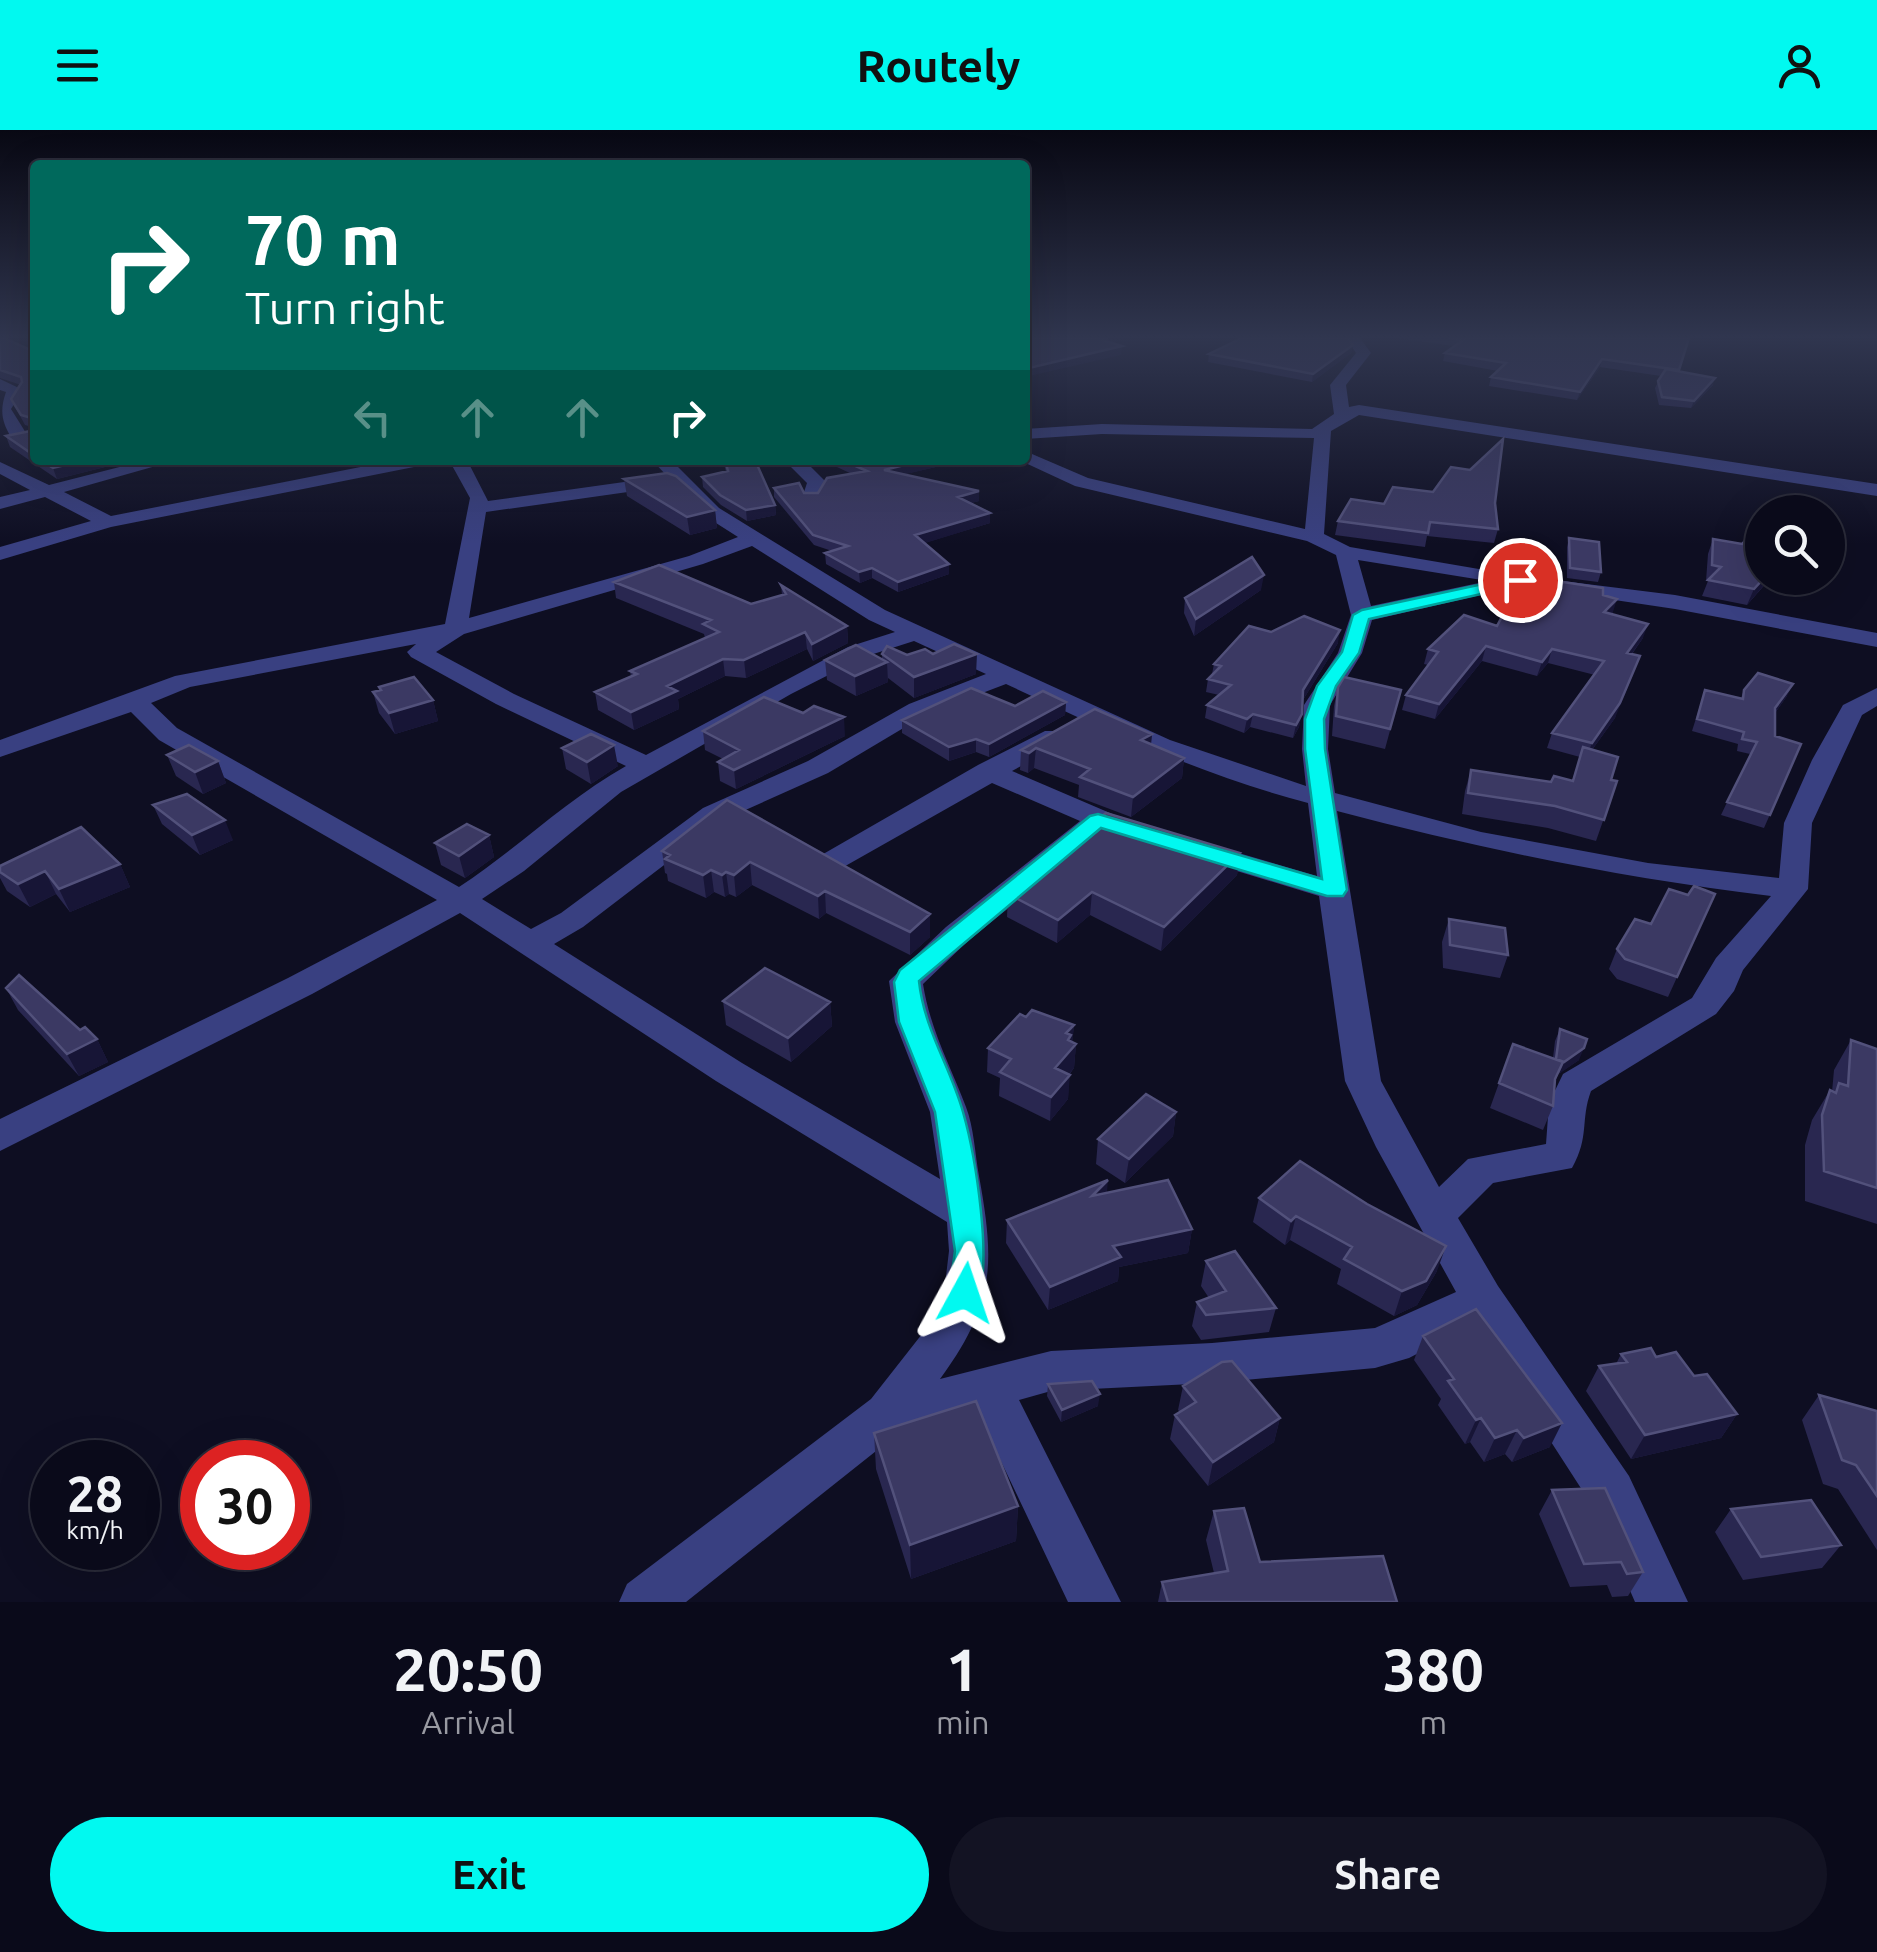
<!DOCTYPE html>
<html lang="en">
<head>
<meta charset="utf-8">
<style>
	body { margin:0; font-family:Ubuntu,sans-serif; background:#131323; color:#f1f3f6; height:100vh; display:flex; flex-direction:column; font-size:38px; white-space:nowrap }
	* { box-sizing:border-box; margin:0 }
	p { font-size:32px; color:#999aa2 }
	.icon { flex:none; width:55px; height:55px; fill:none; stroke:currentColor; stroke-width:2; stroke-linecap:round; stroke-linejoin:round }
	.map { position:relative; height:1472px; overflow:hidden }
	.side { display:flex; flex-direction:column; background:#0a0a1a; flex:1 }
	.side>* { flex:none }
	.guide { position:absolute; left:30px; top:30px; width:1000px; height:305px; border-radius:10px; box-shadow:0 10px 40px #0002,0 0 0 2px #2a2b39; background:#00695c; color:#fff; overflow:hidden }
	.tools { position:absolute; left:1745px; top:365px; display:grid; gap:20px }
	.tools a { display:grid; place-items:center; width:100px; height:100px; border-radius:50%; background:#0a0a1a; box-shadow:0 10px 40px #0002,0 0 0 2px #2a2b39; font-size:50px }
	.speed { position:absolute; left:30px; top:1310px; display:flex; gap:20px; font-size:50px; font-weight:700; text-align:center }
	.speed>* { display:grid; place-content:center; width:130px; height:130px; border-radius:50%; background:#0a0a1a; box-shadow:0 10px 40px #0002,0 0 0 2px #2a2b39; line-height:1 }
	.speed small { font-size:25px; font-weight:400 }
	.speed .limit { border:15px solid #d22; background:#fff; color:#111 }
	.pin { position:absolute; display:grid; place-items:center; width:85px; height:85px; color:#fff; margin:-42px; border:5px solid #fff; border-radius:50%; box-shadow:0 2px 10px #0007 }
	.me { position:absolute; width:110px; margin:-55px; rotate:5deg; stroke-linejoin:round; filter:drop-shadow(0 0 8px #0008) }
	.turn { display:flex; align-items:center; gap:35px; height:210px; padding:0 50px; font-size:45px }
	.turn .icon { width:130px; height:130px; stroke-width:2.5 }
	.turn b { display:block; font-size:70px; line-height:85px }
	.lanes { display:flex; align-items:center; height:95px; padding:0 50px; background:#0003; justify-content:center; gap:50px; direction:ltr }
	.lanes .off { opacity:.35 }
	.eta { display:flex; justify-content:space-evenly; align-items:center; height:170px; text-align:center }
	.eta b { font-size:60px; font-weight:700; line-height:70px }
	.button { display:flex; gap:20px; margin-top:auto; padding:20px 50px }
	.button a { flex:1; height:115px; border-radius:60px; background:#01f9f0; color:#111; font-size:40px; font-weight:700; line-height:115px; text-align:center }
	.button a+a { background:#131323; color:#f1f3f6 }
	header { display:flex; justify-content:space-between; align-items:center; height:130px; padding:0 50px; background:#01f9f0; color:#111; font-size:45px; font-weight:700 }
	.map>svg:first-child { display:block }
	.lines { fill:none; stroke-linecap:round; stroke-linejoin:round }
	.minor { fill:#394081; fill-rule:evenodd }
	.wall { fill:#292750 }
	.shaded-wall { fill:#171536 }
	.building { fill:#3b3963; stroke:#52517b; stroke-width:2.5 }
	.route { fill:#01f9f0; stroke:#01a29c; stroke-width:2.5 }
</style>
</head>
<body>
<header><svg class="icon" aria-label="menu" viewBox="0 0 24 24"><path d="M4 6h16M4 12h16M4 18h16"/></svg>Routely<svg class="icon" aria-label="person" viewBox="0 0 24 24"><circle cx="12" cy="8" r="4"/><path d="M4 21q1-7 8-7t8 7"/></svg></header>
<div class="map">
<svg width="1877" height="1472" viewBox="0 0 1877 1472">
	<rect width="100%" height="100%" fill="#0e0e22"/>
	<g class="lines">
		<path class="minor" d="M1346,208H1360L1371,223L1346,255L1349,277L1359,275L1877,354V366L1359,285L1331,301L1324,404L1350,417L1514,445L1675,465L1877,503V517L1675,479L1520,456L1372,490L1362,523L1330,575L1328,619L1335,663L1481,702L1648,733L1779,748L1784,693L1812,630L1843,575L1877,558V576L1862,585L1812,693L1808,759L1743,840L1734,861L1716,884L1591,961C1580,991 1590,1006 1572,1038L1493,1053L1458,1088L1498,1156L1629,1346L1688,1472H1635L1595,1380L1475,1194L1409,1228L1375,1238L1212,1253L1051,1261L1019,1270L1121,1472H1068L977,1281L900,1302L686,1472H619L627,1454L871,1269L933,1190L944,1163L949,1121L947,1092L716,951L460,783L312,864L0,1021V989L288,848L437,770L159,610L131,582L0,627V610L175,546L445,494L470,368L449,330H467L488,371L667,346L652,330H671L719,378L885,480L1170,610L1306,656L1302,619L1304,575L1338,523L1351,485L1336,425L1307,411L1075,356L1019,330H1025V321L1088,348L1305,399L1314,308L1102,304L1025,309V299L1102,294L1312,299L1334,284L1330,255L1356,223ZM672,352L705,386L738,407L689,426L469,488L486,382L663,357ZM752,416L869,490L895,502L848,517L646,625L514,564L436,522L464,504L703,434ZM1358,430L1488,451L1371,476ZM914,511L986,544L909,574L808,631L703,678L561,783L531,799L482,769L524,741L621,662L791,564L864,527ZM416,514L407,522L411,527L496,574L626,636C567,669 517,719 459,757L177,598L151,573L190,557ZM1006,554C1105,600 1202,645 1308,673L1317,746L1201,712L1191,715L1186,721L1191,727L1319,766L1345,951L1376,1017L1456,1162L1375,1198L1212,1213L1051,1221L940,1249C995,1174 995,1134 979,1046C975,1024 974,998 966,977C950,935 930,899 923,854L968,811L1103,701H1124L1128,695L1124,689L1012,641L1063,613L1067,607L1063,601H1045L978,635L818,727L814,733L818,739H840L992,653L1080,691L946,797L889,851L895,892L930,982L940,1049L742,933L554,814L583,797L723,690L828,643L927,584ZM1337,681C1481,719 1623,748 1771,766L1716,828L1692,868L1563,944L1549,973L1546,1014L1468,1029L1439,1057L1381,951Z
			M0,249L23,260L11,279L26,303L23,307H11C1,291 0,279 6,262L0,260Z
			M147,330H177L64,362L111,386L396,330H433L424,335L111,397L0,430V417L91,391L45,367L0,379V367L30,360L0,344V332L49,355Z
			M784,330H804L826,352L819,369H805L803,365L807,353Z"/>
	</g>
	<path class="wall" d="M0,208L35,222V298L25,295L11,269L21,255L0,248Z
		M1398,208H1689L1678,241L1713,255L1691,278L1659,275L1655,258L1661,246L1600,237L1577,270L1489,256L1491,247L1498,241L1443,231L1445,223L1454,216Z
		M1353,215L1351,223L1312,252L1208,232L1209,224Z
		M35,300V330H121L116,332L117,334L57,349L10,317L6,306Z
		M723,330H755L775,375L776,385L747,391L721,375L703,357L702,347L726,342Z
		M822,330H966L905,344L979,371L970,373L990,383V393L924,413L949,444L898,462L872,448L860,453L826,434L825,423L832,421L814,415L774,367V358L804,363H818L852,344Z
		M624,349L715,380L717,398L690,405L627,366Z
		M1495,373L1498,399L1494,413L1427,406L1425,417L1335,405L1338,391L1384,374Z
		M1569,408L1601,442L1598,452L1567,448V417Z
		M1713,409L1754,430L1769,450L1747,475L1702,466L1708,451H1706L1708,424Z
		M614,452L751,474L782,465L781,455L847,496L848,513L813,531L807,519L746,548L725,546L678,569L679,579L634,600L598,580L595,562L631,547L630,541L705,508L704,504L616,468Z
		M1261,460L1194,506L1184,483L1185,468Z
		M1603,465L1613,482L1611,484L1643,508L1632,524L1615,588L1592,620L1611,650L1617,651L1596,711L1548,698L1462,684L1465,661L1471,640L1551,652L1572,651L1580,627L1547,618L1552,603L1595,545L1548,533L1537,546L1482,531L1435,589L1402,580L1406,565L1428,535L1424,534L1428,519L1497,496Z
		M1271,502L1338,513L1303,570L1299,597L1293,608L1250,597L1244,603L1205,588L1207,575L1219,565L1206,562L1208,549L1212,544L1214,534Z
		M882,524H933L976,544L914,568L888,548V552L856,566L827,550L825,530L882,529Z
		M1338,557L1401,560L1385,619L1332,606L1334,576Z
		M1705,560L1741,568L1744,560L1787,566L1775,583V606L1801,614L1764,698L1721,685L1750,624L1737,621L1738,614L1692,601Z
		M373,562L433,570L438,591L395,604L379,583Z
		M1066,572L1065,585L989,627L976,622L949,631L902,603V590L1015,576Z
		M703,601L845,606L736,659L720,651L718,632L723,629L705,620Z
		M1152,604L1151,614L1184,628L1182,648L1131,687L1078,667L1079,655L1034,638L1028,643L1020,640L1021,620Z
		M562,618L618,636L591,654L566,639Z
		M167,625L218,631L226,653L203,664L176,646Z
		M727,670L930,784V807L910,825L826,783L819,789L752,755L736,767L729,764L725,767L714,762L706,768L668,751L667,744L665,743L662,721Z
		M153,675L233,710L200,725L162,694Z
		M1083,701L1240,723L1237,745L1161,821L1090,785L1057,813L1007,787L1008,764L1082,707Z
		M489,705L494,727L465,748L441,735L435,713Z
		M120,734L130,757L70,782L56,764L30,777L7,761L0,748V736Z
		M1715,764L1668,867L1617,849L1609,839L1617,819L1688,765Z
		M1449,789L1508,825L1500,848L1443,838L1442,812Z
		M6,858L97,909L108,932L79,946L18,880Z
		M723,871L830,872L832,896L791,932L726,895Z
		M1026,887L1074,895L1072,912L1076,914L1074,938L1069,945L1068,969L1050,991L999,966L1000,948L987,942L988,918Z
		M1560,899L1579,930L1558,944L1555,952L1553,976L1543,1000L1490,978L1499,953L1553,928L1555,911Z
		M1851,910L1877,919V1094L1805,1071V1015L1812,990L1830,960L1832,962L1834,940Z
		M1176,982L1173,1006L1125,1053L1096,1034L1098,1009Z
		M1107,1063L1192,1099L1188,1123L1119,1137L1118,1151L1048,1180L1006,1113L1007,1090Z
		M1259,1068L1437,1141L1417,1175L1394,1186L1337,1154L1341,1139L1290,1110L1285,1115L1253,1092Z
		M1206,1131L1276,1178L1269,1202L1201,1210L1192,1196L1197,1172L1209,1168L1201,1156Z
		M1423,1206L1550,1317L1512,1332L1505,1324L1484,1332L1470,1312L1465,1314L1438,1275L1441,1269L1414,1230Z
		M1621,1224L1656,1227L1737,1284L1721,1308L1631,1329L1586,1261L1599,1236L1616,1234Z
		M1048,1254L1098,1276L1061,1292L1047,1266Z
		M1183,1256L1280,1288L1274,1312L1208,1356L1170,1309L1175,1285L1180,1282L1178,1280Z
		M1819,1265L1877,1281V1420L1838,1359L1823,1354L1802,1290Z
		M874,1303L1018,1376L1016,1411L911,1449L876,1339Z
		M1552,1360L1643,1442L1628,1466L1612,1467L1607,1455L1570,1457L1539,1384Z
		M1731,1379L1841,1415L1822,1438L1743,1450L1715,1402Z
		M1214,1381L1260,1432L1397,1472H1158L1162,1452L1214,1443L1206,1410Z"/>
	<path class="shaded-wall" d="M1108,208H1126L1101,218L1102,210Z
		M1353,215L1351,223L1312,252L1313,244Z
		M1122,216L1121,225L1025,247V239Z
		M1602,229L1600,237L1577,270L1580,262Z
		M1715,248L1713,255L1691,278L1694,271Z
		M86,330H121L116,332L117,334L57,349L53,338Z
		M925,330H966L885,349L884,340Z
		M979,361V371L958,377V367Z
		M775,375L776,385L747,391L746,380Z
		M715,380L717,398L690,405L687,387Z
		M990,383V393L916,416L915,405Z
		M949,434V444L898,462V452Z
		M872,438V448L860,453L859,442Z
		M1264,445L1261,460L1194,506L1196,489Z
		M1764,448H1770L1747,475L1754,459Z
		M1617,469L1613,482L1600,496L1604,482Z
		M1648,494L1643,508L1622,537L1627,523Z
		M847,496L848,513L813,531L812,514Z
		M1340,500L1338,513L1301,573L1303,560Z
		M805,502L807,519L746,548L744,530Z
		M1486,516L1482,531L1435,589L1439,574Z
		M1552,519L1548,533L1537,546L1542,532Z
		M977,524L976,544L914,568V547Z
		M723,529L725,546L678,569L679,579L634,600L631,582L667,556Z
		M887,532L888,552L856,566L855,546Z
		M1635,540L1615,588L1586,628L1592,613Z
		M1793,554L1787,566L1770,590L1775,578Z
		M433,570L438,591L395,604L389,583Z
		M1066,572L1065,585L989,627V614Z
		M1253,584L1250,597L1244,603L1247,589Z
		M1302,584L1299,597L1293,608L1296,595Z
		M844,587L845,606L736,659L734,640Z
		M1152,604L1150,623L1141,610Z
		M976,609V622L949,631V617Z
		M614,615L618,636L591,654L587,632Z
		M1036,618L1034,638L1028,643L1029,623Z
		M1184,628L1182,648L1131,687L1133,667Z
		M218,631L226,653L203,664L195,642Z
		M225,690L233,710L200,725L192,705Z
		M489,705L494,727L465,748L459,726Z
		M1240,723L1237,745L1161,821L1164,797Z
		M750,732L752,755L736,767L734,745Z
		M120,734L130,757L70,782L59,759Z
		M711,740L714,762L706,768L703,745Z
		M45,741L56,764L30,777L18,754Z
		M726,742L729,764L725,767L722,745Z
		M825,761L826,783L819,789L818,766Z
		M1092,762L1090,785L1057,813L1058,790Z
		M930,784V807L910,825V802Z
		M830,872L832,896L791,932L788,908Z
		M1074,895L1072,919L1076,914L1074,938L1054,962L1055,938L1066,903Z
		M97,909L108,932L79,946L67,924Z
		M1584,918L1579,930L1559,944L1564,932Z
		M1070,945L1068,969L1050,991L1051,967Z
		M1176,982L1173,1006L1125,1053L1129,1029Z
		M1108,1050L1106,1073L1092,1066Z
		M1296,1086L1290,1110L1285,1115L1291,1091Z
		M1192,1099L1188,1123L1119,1137L1118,1151L1048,1180L1050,1157L1113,1116Z
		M1446,1116L1437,1141L1417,1175L1394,1186L1402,1161Z
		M1100,1264L1098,1276L1061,1292L1062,1280Z
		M1737,1284L1721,1308L1631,1329L1645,1305Z
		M1280,1288L1274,1312L1208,1356L1213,1332Z
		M1481,1288L1470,1312L1465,1314L1476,1290Z
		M1562,1293L1550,1317L1512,1332L1524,1308Z
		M1517,1300L1505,1324L1484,1332L1495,1308Z
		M1018,1376L1016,1411L911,1449L910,1415Z"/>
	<path class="building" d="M0,208H4L35,222V289L21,285L11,269L22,252L21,247L0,240Z
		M1025,208H1108L1102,210L1122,216L1025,239Z
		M1242,208H1348L1353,215L1313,244L1209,224Z
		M1449,208H1689L1679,240L1602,229L1580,262L1491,247L1506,233L1445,223L1463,210Z
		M1666,239L1715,248L1694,271L1662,267L1658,251Z
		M35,300V326L6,306Z
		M1503,309L1495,373L1498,399L1430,392L1428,403L1338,391L1351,369L1384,374L1393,357L1433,362L1451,337L1470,340Z
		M40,330H86L53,338Z
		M725,330H755L775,375L746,380L720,365L702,347L728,341Z
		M842,330H925L884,340L979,361L958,367L990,383L915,405L949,434L898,452L872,438L859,442L825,423L848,416L813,405L774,358L799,353L804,363H818L827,348L867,341Z
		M667,343L676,346L715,380L687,387L624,349Z
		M1754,401V430L1762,432V448H1764L1754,459L1708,450L1721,437L1712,435L1713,409L1742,414Z
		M1569,408L1599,412L1601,442L1570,438Z
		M1252,427L1264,445L1196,489L1185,468Z
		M659,435L751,474L786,464L781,455L847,496L812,514L805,502L744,530L723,529L667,556L677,561L631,582L595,562L637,544L630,541L719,502L703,494L711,490L614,452Z
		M1563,452L1603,458V465L1617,469L1604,482L1648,494L1627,523L1640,526L1620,573L1592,613L1552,603L1604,531L1552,519L1542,532L1486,516L1439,574L1406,565L1438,522L1428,519L1464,485L1497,496L1508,475L1542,482Z
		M1304,486L1340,500L1303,560L1302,584L1296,595L1253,584L1247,589L1207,575L1231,555L1208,549L1221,536L1214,534L1249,496L1271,502Z
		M954,514L977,524L914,547L882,524L887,516L907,525L925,519L933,524Z
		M856,515L887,532L855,546L825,530Z
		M1758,543L1793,554L1775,578V606L1801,614L1770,685L1727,672L1757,612L1742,609L1744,602L1697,589L1705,560L1743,569L1744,560Z
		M414,547L433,570L389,583L373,562L381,560L379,557Z
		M1344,547L1401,560L1390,599L1336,586L1338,557Z
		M971,558L1015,576L1043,561L1066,572L989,614L976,609L949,617L902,590Z
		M764,567L803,583L814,576L844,587L734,640L718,632L739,620L703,601Z
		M1095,579L1152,604L1141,610L1184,628L1133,667L1080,647L1090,639L1036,618L1029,623L1021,620Z
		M591,604L614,615L587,632L562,618Z
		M189,615L218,631L195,642L167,625Z
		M1583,617L1618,627L1611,650L1617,651L1604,690L1555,676L1468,663L1471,640L1551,652L1554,646L1573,651Z
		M187,664L225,690L192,705L153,675Z
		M727,670L930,784L910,802L825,761L818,766L750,732L734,745L726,742L722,745L711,740L703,745L665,729L670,725L662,721Z
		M1106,683L1240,723L1164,797L1092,762L1058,790L1008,764L1087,703L1083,701Z
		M467,694L489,705L459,726L435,713Z
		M81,697L120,734L59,759L45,741L18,754L0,742V736Z
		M1694,756L1715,764L1677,847L1625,829L1617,819L1635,789L1651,794L1669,759L1688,765Z
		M1449,789L1505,798L1508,825L1450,815Z
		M765,838L830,872L788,908L723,871Z
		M19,845L80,900L85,897L97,909L67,924L6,858Z
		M1032,880L1074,895L1066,903L1071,905L1068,910L1076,914L1055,938L1070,945L1051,967L1000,942L1011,929L988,918L1020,884L1026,887Z
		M1560,899L1587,909L1584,918L1564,932L1556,929Z
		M1851,910L1877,919V1058L1824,1041L1822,985L1830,960L1836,963L1839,953L1848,956Z
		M1513,914L1563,932L1555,949L1553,976L1499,953Z
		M1146,964L1176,982L1129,1029L1098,1009Z
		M1300,1031L1367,1074L1446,1116L1426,1151L1402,1161L1344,1129L1352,1117L1296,1086L1291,1091L1259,1068Z
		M1108,1050L1092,1066L1168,1050L1192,1099L1113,1116L1121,1127L1050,1157L1007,1090Z
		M1235,1121L1276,1178L1206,1185L1197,1172L1226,1161L1206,1131Z
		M1476,1179L1562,1293L1524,1308L1517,1300L1495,1308L1481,1288L1476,1290L1448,1251L1454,1249L1423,1206Z
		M1651,1218L1656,1227L1676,1222L1694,1246L1707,1244L1737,1284L1645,1305L1599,1236L1627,1232L1621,1224Z
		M1232,1231L1280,1288L1213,1332L1175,1285L1196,1272L1183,1256L1222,1232Z
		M1092,1251L1100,1264L1062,1280L1048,1254Z
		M1819,1265L1877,1281V1366L1856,1335L1842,1330Z
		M976,1271L1018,1376L910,1415L874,1303Z
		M1605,1358L1643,1442L1627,1444L1621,1432L1584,1434L1552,1360Z
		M1811,1370L1841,1415L1761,1427L1731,1379Z
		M1244,1378L1260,1432L1383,1426L1397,1472H1168L1162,1452L1228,1441L1214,1381Z"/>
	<linearGradient id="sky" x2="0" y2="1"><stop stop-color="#080813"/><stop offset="0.5" stop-color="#30364f"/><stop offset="1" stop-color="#30364f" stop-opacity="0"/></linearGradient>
	<rect width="1877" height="414" fill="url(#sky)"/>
	<path class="route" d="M1520,446L1528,450L1526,454L1369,489L1359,523L1336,556L1324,589L1325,619L1347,760L1343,766H1327L1101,698L919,851C924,899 950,936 963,982C975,1024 994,1136 976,1173L965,1177L954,1173L949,1163L955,1121L935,982L899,892L894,852L900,840L1090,686L1098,684L1322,749L1305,619V589L1317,556L1342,522L1353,485L1362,480Z"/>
</svg>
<div class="tools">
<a><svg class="icon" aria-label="search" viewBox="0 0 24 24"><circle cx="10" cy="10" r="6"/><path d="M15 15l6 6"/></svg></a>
</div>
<div class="speed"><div>28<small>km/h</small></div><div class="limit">30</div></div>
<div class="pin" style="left:1520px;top:450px;background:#d93025"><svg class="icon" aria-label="arrive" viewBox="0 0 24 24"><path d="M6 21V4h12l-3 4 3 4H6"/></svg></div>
<svg class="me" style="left:965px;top:1163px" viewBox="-20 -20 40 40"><path d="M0-17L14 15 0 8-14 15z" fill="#01f9f0" stroke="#fff" stroke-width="4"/></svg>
<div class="guide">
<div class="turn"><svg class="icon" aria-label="right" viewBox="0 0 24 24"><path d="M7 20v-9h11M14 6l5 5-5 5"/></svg><div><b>70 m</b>Turn right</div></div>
<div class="lanes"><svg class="icon off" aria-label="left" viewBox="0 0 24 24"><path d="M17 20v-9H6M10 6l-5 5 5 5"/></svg><svg class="icon off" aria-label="ahead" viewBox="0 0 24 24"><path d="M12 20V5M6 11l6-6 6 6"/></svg><svg class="icon off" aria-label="ahead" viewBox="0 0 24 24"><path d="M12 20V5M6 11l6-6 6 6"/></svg><svg class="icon" aria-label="right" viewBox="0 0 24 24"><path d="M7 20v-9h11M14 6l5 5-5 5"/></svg></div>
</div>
</div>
<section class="side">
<div class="eta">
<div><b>20:50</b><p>Arrival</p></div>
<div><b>1</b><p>min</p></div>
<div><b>380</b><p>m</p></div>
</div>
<div class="button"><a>Exit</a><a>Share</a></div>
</section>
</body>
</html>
